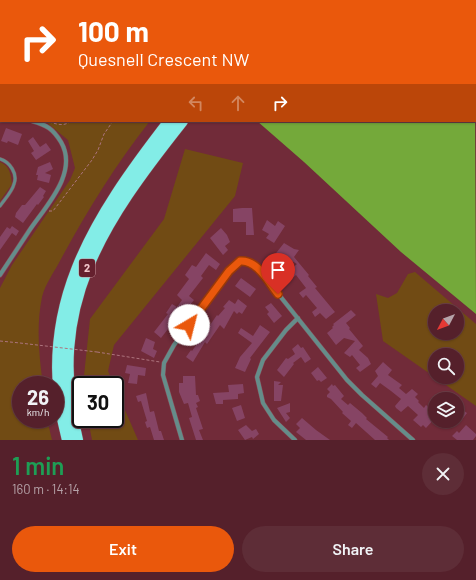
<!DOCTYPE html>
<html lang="en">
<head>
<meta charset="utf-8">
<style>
	body { margin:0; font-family:Barlow,sans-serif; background:#5e2d37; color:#f1f3f6; height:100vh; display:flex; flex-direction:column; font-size:15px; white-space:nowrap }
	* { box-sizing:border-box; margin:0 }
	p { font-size:13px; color:#b6a3a9 }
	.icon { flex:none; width:22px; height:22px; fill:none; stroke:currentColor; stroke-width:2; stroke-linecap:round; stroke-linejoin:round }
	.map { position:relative; height:440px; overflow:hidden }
	.drawer { display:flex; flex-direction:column; background:#55202b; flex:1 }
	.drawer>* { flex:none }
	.guide { position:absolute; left:0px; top:0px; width:476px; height:122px; box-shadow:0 1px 3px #0004,0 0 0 1px #6b3e47; background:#ea580c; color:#fff; overflow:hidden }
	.needle { width:26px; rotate:229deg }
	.controls { position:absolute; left:428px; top:304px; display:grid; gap:8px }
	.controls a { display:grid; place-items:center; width:36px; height:36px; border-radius:50%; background:#55202b; box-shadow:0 1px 3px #0004,0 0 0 1px #6b3e47; font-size:20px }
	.speed { position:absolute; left:12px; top:376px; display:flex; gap:8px; font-size:20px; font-weight:700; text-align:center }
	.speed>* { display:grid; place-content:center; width:52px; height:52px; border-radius:50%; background:#55202b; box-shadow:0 1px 3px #0004,0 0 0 1px #6b3e47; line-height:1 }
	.speed small { font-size:10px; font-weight:400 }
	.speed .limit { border:2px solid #111; border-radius:6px; background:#fff; color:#111 }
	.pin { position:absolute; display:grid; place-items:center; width:34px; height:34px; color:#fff; margin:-41px -17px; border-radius:50% 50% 50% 0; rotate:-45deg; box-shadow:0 0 4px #0007 }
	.pin .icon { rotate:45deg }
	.me { position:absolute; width:44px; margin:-22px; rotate:37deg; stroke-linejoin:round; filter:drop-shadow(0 0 3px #0008) }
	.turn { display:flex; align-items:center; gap:14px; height:84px; padding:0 12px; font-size:18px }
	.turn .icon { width:52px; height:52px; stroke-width:2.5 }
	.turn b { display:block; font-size:28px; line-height:34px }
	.lanes { display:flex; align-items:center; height:38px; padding:0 12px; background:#0003; justify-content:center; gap:20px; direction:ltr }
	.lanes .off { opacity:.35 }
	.round { display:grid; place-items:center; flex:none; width:42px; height:42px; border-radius:21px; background:#5e2d37 }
	.head { display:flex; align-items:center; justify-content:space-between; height:68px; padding:0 12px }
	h1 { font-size:24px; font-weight:600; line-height:30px; color:#1e9e55 }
	.primary-button { display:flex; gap:8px; margin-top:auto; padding:8px 12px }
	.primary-button a { flex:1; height:46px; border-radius:24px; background:#ea580c; color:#fff; font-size:16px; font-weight:600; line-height:46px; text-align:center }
	.primary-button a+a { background:#5e2d37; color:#f1f3f6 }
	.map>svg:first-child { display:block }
	.green { fill:#714b14; fill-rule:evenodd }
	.water { fill:#74a93a }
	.building { fill:#864464 }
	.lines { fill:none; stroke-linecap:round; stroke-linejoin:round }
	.service-casing { stroke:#8a4a56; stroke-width:4 }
	.minor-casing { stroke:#8a4a56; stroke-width:5 }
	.motorway-casing { stroke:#8a4a56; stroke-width:13 }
	.path { stroke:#ad747e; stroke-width:1; stroke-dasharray:3 2; stroke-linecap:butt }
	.service { stroke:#658d8a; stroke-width:3 }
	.minor { stroke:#658d8a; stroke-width:4 }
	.motorway { stroke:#83ede7; stroke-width:12 }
	.path-bridge { stroke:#ad747e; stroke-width:1; stroke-dasharray:3 2; stroke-linecap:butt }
	.route-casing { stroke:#983908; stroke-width:10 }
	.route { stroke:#ea580c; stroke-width:7 }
	.labels { text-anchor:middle; stroke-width:3; stroke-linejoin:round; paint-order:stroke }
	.shield { fill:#65202e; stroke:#c6949b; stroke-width:1 }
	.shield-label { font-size:11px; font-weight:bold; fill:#f0c5ca }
</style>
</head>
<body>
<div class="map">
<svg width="476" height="440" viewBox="0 0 476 440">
	<rect width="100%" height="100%" fill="#712b39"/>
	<path class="green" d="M0,0H133L134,1H1V106Z
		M45,121H150C116,164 87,211 61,259C55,271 45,284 42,297C36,326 39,356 43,385H21V419H47L52,440H0V288L12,265L70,180L75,168L68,140Z
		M185,149L243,163L235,196L114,345L108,371L114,385H83L90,319L164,219Z
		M0,162C10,166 11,175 12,184L0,201Z
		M415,272L476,324V406L383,341L376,294L388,298L397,293L408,274ZM435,311H457V333H435ZM435,355H457V377H435Z
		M115,387L138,440H92L88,419H115Z"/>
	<path class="water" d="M133,0H383L384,1H134Z
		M475,100L476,314L401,252L304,162L257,121H475Z"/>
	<path class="building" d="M6,128L22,134L18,145L8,141L7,143L1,141Z
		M33,137L40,147L46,143L51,150L36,160L31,153L34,151L28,141Z
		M50,162L53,169L45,173L51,175L49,183L37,180L38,175H36L38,167Z
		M40,187L46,191L43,196L44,197L38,205L37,204L23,223L15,217L16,213L22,205H25Z
		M242,208H252L254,235H246V222H233V209Z
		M267,220L275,226L278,221L285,226L274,243L266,238L269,234L262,230Z
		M12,226L19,231L16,236L12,233L0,250V237L7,227L10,229Z
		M221,228L227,235L230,242L225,246L228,250L223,255L210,238Z
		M284,243L294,249L299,250L294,257L309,275L308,276L317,287L315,288L335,312L326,319L320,313L315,317L312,312L317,308L306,295L303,298L299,293L306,288L296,275L290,280L286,276L291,272L290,270L297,264L287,258L282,257L280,261L273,257Z
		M206,253L220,264L216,270L209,265L201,276L203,278L189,296L194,300L177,322L175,320L161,338L154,332L168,314L166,313L172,304L177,307L182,300L177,295L189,279L185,275L192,265L196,267Z
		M241,278L256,289L250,297L235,286Z
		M238,299L247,306L242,314L239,312L237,314L234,311L224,329L220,325L207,344L205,342L193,362L186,357L191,350L192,351L217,315L218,316L225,308L223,307L229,300L235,304Z
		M271,303L282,316L274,323L267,314L269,312L265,307Z
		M351,310L356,315L346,323L350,328L349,329L363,346L359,350L368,358L371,364L360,372L356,368L360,365L352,355L350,357L344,353L355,341L344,338L336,345L327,333L333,328L332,327L334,325L333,324Z
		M260,325L270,332L250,358L251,359L245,372L235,368L240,357L252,343L238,333L241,328L253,336Z
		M146,338L155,342L153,349L157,351L154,358L141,351Z
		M298,344L301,348L303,347L311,359L305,363L301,357L293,363L294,364L284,377L277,370L286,358L288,359L295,354L292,349Z
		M383,362L392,370L388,375L402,385L399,388L406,394L412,389L418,394L415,397L419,401L418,402L424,408L426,405L435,413V418L426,428L423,425L421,427L413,420L418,415L408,406L401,412L396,408L395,406L401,399L391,391L380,383L376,388L371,384L378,376L375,371Z
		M127,365L146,368L145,376L138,375L137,384L128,383L130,374L125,373Z
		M318,367L327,378L321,382L319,380L317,381L311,373Z
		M183,376H195L196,395H198L200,401L196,403L198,407L196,408L203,429L199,430L203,440H196L189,418L192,417L188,403L184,404L179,392V383H183Z
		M274,381L281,382L278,385H283L281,401H274Z
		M243,384L244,393L238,394V399L223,400V404H216L213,393L229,392L228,385Z
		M332,384L333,386L335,385L344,396L341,399L348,405L350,403L362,413L367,418L366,419L388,437L387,438L389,440H375L356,423L352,428L348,425L351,421L342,413L343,412L331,399L327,397V395L330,392L327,389Z
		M146,393L150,412L154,411L159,431H161L164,440H154L150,427L147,428L145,422L147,421L141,401L138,402L136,396Z
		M290,403V412L286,413L290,418L286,422L277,408Z
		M241,405L245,418L237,421L232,408Z
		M457,406L467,413L461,421L457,418Z
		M302,418L316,430L330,440H306L296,432L300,428L296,424Z
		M246,425L252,431L256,429L259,434L253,439L252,437L245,440L238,430Z
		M466,425L476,434V436L473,440H457L452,436L457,431L459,433Z"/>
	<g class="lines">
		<g class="service-casing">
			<path id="service" d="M0,159C10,162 18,174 14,184C12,192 4,200 0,206"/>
		</g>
		<g class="minor-casing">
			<path id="minor" d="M432,0L434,1
				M475,18H476
				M0,111H1
				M0,275C10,260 19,246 29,231C45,207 79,173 61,142C53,129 47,125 32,121
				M182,440L163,375L164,363L174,345L229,271L235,265L243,261L256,266L347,380L362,395L413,440
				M295,440L274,420L263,403L257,377L263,360L286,330L298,318"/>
		</g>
		<g class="motorway-casing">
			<path id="motorway" d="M276,1L277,0
				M290,1L291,0
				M68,440C33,311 94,219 170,121
				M77,440C44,305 102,222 182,121"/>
		</g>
		<path class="path" d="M6,0V1
			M90,0L91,1
			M398,0V1
			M423,0L424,1
			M25,1V0
			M255,1L256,0
			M475,24H476
			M475,80L476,81
			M49,122C57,124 64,127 71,121
			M49,211H53L92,160L98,150L104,134L113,121
			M0,341L20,343
			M97,352L160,362"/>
		<use href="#service" class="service"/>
		<use href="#minor" class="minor"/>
		<use href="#motorway" class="motorway"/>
		<path class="path-bridge" d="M20,343L97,352"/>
	</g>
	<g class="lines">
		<g class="route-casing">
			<path id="route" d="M189,325L229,271L240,261C257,259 269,283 278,294"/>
		</g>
		<use href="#route" class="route"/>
	</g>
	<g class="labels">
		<rect class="shield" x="79" y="259" width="16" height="18" rx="3"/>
		<g class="shield-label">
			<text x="87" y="272">2</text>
		</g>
	</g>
</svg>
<div class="controls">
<a><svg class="needle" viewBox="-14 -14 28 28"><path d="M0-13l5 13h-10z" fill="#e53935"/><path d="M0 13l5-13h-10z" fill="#b6a3a9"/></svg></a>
<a><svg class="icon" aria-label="search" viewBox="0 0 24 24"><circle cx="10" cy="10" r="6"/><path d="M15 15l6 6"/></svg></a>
<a><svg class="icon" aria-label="layers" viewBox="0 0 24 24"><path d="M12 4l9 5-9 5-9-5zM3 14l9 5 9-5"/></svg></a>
</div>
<div class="speed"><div>26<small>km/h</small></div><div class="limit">30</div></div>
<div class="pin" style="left:278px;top:294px;background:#d93025"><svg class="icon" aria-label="arrive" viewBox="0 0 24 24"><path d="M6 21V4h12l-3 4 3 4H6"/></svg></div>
<svg class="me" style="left:189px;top:325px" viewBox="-20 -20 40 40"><circle r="19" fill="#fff"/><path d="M0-13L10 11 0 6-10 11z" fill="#ea580c"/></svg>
<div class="guide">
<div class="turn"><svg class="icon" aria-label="right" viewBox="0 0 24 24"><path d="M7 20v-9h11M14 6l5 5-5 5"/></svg><div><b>100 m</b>Quesnell Crescent NW</div></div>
<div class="lanes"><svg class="icon off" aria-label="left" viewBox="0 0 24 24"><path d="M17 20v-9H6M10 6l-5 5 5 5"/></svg><svg class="icon off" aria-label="ahead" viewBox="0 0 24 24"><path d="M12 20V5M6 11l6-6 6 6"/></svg><svg class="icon" aria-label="right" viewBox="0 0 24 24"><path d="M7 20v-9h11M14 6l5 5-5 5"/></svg></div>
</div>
</div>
<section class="drawer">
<div class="head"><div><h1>1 min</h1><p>160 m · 14:14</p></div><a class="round"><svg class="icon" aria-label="close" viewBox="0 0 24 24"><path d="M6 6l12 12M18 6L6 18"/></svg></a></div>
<div class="primary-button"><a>Exit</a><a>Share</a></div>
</section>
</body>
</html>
